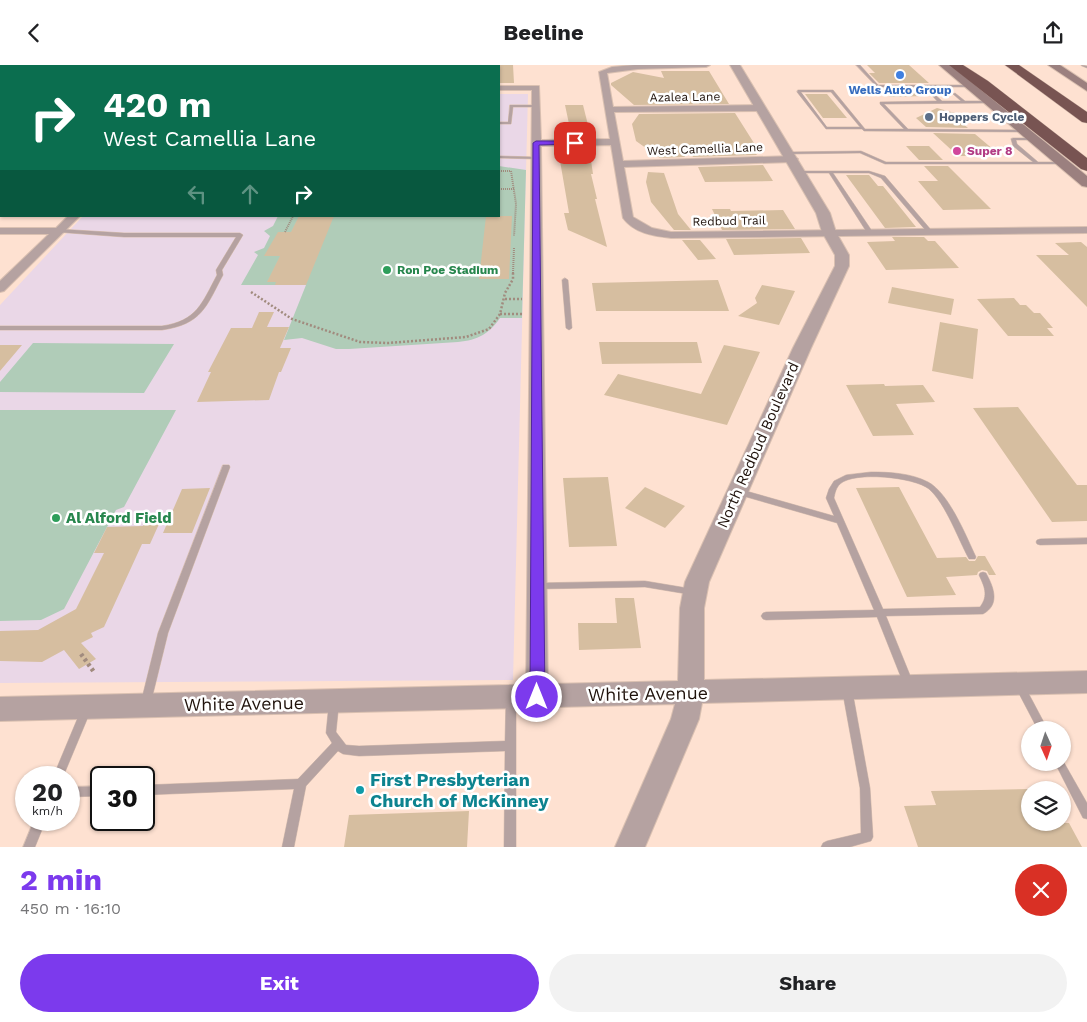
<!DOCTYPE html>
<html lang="en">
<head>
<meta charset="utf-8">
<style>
	body { margin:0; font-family:"Work Sans",sans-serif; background:#f2f2f2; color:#202124; height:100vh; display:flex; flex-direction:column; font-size:19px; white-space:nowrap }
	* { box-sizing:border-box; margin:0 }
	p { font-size:16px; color:#757577 }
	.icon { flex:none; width:28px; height:28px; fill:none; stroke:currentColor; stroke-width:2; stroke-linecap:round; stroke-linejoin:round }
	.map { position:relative; height:782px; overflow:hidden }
	.details { display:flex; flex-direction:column; background:#fff; flex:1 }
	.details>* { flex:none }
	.guide { position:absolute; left:0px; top:0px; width:500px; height:152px; box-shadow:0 1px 4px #0004; background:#0b6e4f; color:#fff; overflow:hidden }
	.needle { width:32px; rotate:177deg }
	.buttons { position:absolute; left:1021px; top:656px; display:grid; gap:10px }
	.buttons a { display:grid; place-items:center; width:50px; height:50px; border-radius:50%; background:#fff; box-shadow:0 1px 4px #0004; font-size:25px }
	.speed { position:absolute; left:15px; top:701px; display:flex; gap:10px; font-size:25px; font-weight:700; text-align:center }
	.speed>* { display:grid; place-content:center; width:65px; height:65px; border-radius:50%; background:#fff; box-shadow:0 1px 4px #0004; line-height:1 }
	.speed small { font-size:12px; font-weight:400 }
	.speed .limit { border:2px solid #111; border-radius:8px; background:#fff; color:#111 }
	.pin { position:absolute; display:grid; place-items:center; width:42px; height:42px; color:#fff; margin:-21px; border-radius:10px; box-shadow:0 2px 8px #0006 }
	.me { position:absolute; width:55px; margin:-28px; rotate:0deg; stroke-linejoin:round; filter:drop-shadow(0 0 4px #0008) }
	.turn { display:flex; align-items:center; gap:18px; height:105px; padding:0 20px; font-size:22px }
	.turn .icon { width:65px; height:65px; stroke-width:2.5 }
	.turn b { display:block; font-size:35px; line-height:42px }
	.lanes { display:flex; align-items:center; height:48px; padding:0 20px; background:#0003; justify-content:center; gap:25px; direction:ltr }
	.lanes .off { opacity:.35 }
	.round { display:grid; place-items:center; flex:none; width:52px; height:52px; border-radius:26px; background:#f2f2f2 }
	.headline { display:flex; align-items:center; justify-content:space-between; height:85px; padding:0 20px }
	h1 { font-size:30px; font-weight:700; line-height:38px; color:#7c3aed }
	.action { display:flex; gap:10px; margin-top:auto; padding:10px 20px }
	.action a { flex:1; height:58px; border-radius:30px; background:#7c3aed; color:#fff; font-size:20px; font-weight:700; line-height:58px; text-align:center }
	.action a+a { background:#f2f2f2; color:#202124 }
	header { display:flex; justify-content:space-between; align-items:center; height:65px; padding:0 20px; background:#fff; font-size:22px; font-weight:700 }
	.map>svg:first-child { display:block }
	.education { fill:#ead7e7 }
	.green { fill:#b0ccb8 }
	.building { fill:#d6bea0 }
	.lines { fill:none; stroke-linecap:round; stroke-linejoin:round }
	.service-casing { stroke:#dac0b1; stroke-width:1 }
	.minor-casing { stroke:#dac0b1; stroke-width:2 }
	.tertiary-casing { stroke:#dac0b1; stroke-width:2 }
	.secondary-casing { stroke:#dac0b1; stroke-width:2 }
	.motorway-casing { stroke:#dac0b1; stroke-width:1 }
	.path-far2 { stroke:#a18b7e; stroke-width:2; stroke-dasharray:1 1; stroke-linecap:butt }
	.path-far1 { stroke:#a18b7e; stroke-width:2.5; stroke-dasharray:2 2; stroke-linecap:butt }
	.path { stroke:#a18b7e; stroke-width:4.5; stroke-dasharray:3 3; stroke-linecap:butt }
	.service { fill:#b5a2a1; fill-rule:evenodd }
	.minor { fill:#b5a2a1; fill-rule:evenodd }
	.tertiary { fill:#b5a2a1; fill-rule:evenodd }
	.secondary { fill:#9b807f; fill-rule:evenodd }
	.motorway { fill:#785452; fill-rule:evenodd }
	.route { fill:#7c3aed; stroke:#51269a }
	.shop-dot { fill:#3f7fe0; stroke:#fff; stroke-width:2 }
	.service-dot { fill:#5c6f8a; stroke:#fff; stroke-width:2 }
	.hotel-dot { fill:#d1479c; stroke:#fff; stroke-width:2 }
	.leisure-dot { fill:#2e9e5b; stroke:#fff; stroke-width:2 }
	.culture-dot { fill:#0f9aa8; stroke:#fff; stroke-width:2 }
	.labels { text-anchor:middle; stroke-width:5; stroke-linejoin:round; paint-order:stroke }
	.far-shop-label { font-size:12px; font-weight:bold; fill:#366cbe; stroke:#fff }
	.far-street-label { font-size:12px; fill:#1f120b; stroke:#fff }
	.far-service-label { font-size:12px; font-weight:bold; fill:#4e5e75; stroke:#fff; text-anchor:start }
	.far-hotel-label { font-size:12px; font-weight:bold; fill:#b23c85; stroke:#fff; text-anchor:start }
	.far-leisure-label { font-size:12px; font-weight:bold; fill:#27864d; stroke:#fff; text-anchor:start }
	.street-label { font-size:15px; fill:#1f120b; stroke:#fff }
	.leisure-label { font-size:15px; font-weight:bold; fill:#27864d; stroke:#fff; text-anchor:start }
	.near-street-label { font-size:18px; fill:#1f120b; stroke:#fff }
	.near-culture-label { font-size:18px; font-weight:bold; fill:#0d838f; stroke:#fff; text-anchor:start }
</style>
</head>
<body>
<header><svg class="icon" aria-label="back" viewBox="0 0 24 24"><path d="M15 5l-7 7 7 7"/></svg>Beeline<svg class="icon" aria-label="share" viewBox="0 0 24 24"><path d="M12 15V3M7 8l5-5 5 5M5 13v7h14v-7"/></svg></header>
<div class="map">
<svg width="1087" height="782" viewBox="0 0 1087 782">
	<rect width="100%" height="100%" fill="#fee1d1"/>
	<path class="education" d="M499,29H528L513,615L0,618V240L83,151H499Z"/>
	<path class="green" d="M499,101L526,105L522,253H500C489,269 478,275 458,277L349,284H336L302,273L284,275L306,220H241L258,190L254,187L264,183L270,171L264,166L273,161L278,151H499Z
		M33,278L174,279L144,328L0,327V317Z
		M0,345H176L124,442L116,445L64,544L41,555L0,556Z"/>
	<path class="building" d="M499,0H513L514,18H499Z
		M867,0H909L929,18H879L869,8H875Z
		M661,6H709L729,39L634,40L611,20V18L633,7L664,13Z
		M883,24H915L924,31L890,32Z
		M805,29H827L847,53H823Z
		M565,40H583L589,64H586L587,72L572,73Z
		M937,43L969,52L961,57L968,63L926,62L916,53Z
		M735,48L759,86H754L757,90L693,92L686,78L685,92L660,93L636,76L632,59L639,49Z
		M933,68L975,69L1001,91H958Z
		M906,81H929L943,95H919Z
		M575,82H589L593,109H591L597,134H595L607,182L568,165L564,148H569L559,90H573L572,84Z
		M763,100L773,116L705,117L698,102Z
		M924,101H948L991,144L943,145L918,116H938Z
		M648,107L664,108L678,149L691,165H674L651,137L646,117Z
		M846,110H869L878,121H883L916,162L885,163Z
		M712,144H730L731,146L783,145L795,164L722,165Z
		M299,151H334L306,220H275L276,217H267L280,191H264L278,167H291Z
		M486,151H512L509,214H479Z
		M892,172H924L928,176H935L959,203L886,205L867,177L895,176Z
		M801,173L810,188L734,190L726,174Z
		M682,175H700L716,194L698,195Z
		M1081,177L1087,182V242L1036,190H1069L1055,178Z
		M718,215L729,246H596L592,218Z
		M762,220L795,226L779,260L738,251L757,238L755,233Z
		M892,222L954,234L951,250L888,238Z
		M1014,233L1020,240H1026L1034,248H1040L1053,263H1047L1054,271H1008L977,234Z
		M259,247H274L267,262H289L280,283H291L281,307H279L269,335L197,337L211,307H208L231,263H252Z
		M940,257L978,264L973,314L932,306Z
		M599,277H697L702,298L602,299Z
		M0,280H22L0,306Z
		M724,280L760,287L727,360L604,330L618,309L701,329Z
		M884,319L885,321L923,320L935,337L896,339L914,370L873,371L846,320Z
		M1018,342L1077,420H1087V456L1052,457L973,343Z
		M608,412L617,481L569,482L563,413Z
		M645,422L685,441L665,463L625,443Z
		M899,422L937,493L966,492L969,496H975L978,491H985L996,510H989L987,506L982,505L978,507L977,510L946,512L956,530L907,532L856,423Z
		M210,423L192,468H163L182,424Z
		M144,459H159L150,479H142L104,562L91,568L93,572L81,578L96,594L79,604L64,585L42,597L0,596V566L38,565L76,544L104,488H94L107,462L143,461Z
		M615,533H634L641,583L579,585L578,558H617Z
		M1030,724V758H1069L1082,782H918L904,741L936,740L931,726Z
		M469,746L467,782H344L349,750Z"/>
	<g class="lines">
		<g class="service-casing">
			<path id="service" d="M856,0H860L878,20H968L970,21L968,22H877Z
				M1081,0L1087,1V3L1082,1Z
				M798,25H833L865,64H904L880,39V37L937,36L930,28L932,27L942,36H961L953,29L955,28L965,36H989L991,37L989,38L884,39L908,64L1023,65L1025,66L1023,67L864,66L862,64H826L797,27ZM801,27H831L860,62H827Z
				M510,40H537L539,41L537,42H513L511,59H499V57H508Z
				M1013,73H1034L1035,74L1033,75H1016L1017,79L1038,97H1062L1064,98L1062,99H885L860,88L788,89L786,88L788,87L861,86L886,97H1033L1013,81L1011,74Z
				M499,91L536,92L538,93L536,94L499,93Z
				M798,106H869L885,111L932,166L927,167L881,113L869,108H833L872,166L869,168L866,166L829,108H798Z
				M58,164L124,168H240L243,170L222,205L223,210C206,242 202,259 162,265H0V261H162C197,256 202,238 217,210L216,205L236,172H124L56,167L55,166Z
				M565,213L568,215L572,263L569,265L566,263L562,215Z
				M223,400H229L230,402L168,568L151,637L150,640L146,641L142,640L141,637L158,568Z
				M871,407C889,407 911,408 928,417C949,428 966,471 976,492L975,494H969C958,474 946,439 929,424C914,412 854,406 840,419C836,423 835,428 834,433L883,544L980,542C989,530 984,521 979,510L980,508L983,507L986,508L987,510C994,523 1000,540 983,549L886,551L914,620L912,623L909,624L906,623L904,620L877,552L766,555L763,554L761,551L763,548L766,547L874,545L837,458L736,429L735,427L739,424L834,451L826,433L829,424L834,416L846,410Z
				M1087,473V479L1040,480L1037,479L1036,477L1037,475L1040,474Z
				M645,516L693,524L696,525L697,527L696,529L693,530L645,522L538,524L535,523L534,521L535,519L538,518Z
				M1020,617L1023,618L1048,665H1038L1015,621L1017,618Z
				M847,620L851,621L852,624L870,723L873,772L871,776L850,782H821L823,778L827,776L861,768L860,723L842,624L843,621Z
				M511,630L515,631L516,634V782H504L505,686L359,691L343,689L338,686L306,721L294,782H282L294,724L144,730V720L298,714L332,678L326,668L329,638L330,635L334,634L338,635L339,638L336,667L346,680L359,681L505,676L506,634L507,631Z
				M86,641L90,642L91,645L63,712H53L81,645L82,642Z
				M1062,694L1087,738V754L1083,753L1055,698H1062Z
				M101,721V731L69,732V722Z
				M34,755H46L35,782H23Z"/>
		</g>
		<g class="minor-casing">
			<path id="minor" d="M470,0H478V1H470Z
				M634,0H710L706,2L638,4L607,8L613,42L761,40L765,43L761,46L614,47L623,96L793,91L798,94L793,97L624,102L633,152L652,163L671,167L1087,162V168L671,173C653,171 634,168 623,153L611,80L541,81L548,632L545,639L537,641L529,639L526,632L532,25H499V21H539L541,75L610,74L599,7L612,2Z
				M0,22H1V26H0Z
				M0,74H1V80H0Z
				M68,151H80L4,226L0,227V216L49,169H0V163H56Z"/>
		</g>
		<g class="tertiary-casing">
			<path id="tertiary" d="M730,0H740L830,148L836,167L849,190V201L811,283L709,517L704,543V615L1087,606V628L702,638L699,654L645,782H615L671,654L675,639L0,656V632L678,616L680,543L685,517L793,283L835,201V190L822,167L816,148Z"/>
		</g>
		<g class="secondary-casing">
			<path id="secondary" d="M939,0H950L1087,111V122L1082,121Z
				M1048,0H1060L1087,18V26Z"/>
		</g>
		<g class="motorway-casing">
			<path id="motorway" d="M949,0H963L988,16L1087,93V106L1081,104Z
				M1005,0H1019L1087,47V58L1082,57Z"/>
		</g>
		<path class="path-far2" d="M499,106H511L516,139L514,171
			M499,124H514
			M285,167L293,151
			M513,208L514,183"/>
		<path class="path-far1" d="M251,227L292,254L360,277L388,278L466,272L489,264L500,249L505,228L513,214V206
			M505,234H522
			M500,249H522"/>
		<path class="path" d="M81,589L94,607"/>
		<use href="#service" class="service"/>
		<use href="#minor" class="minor"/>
		<use href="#tertiary" class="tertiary"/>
		<use href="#secondary" class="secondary"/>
		<use href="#motorway" class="motorway"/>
	</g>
	<path class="route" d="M536,76H575L578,78L575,79L539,80L545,632L543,636L537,638L532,636L530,632L533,78Z"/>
	<circle class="shop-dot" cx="900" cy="10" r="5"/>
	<circle class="service-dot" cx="929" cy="52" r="5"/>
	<circle class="hotel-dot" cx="957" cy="86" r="5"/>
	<g class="leisure-dot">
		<circle cx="387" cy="205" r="5"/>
		<circle cx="56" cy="453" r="5"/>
	</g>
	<circle class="culture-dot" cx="360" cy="725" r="5"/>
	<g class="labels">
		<g class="far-shop-label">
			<text x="900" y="29">Wells Auto Group</text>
		</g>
		<g class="far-street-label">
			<text transform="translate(685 32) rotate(-1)" y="4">Azalea Lane</text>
			<text transform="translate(705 84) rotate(-2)" y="4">West Camellia Lane</text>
			<text transform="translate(729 156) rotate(-1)" y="4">Redbud Trail</text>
		</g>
		<g class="far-service-label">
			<text x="939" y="56">Hoppers Cycle</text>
		</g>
		<g class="far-hotel-label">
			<text x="967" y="90">Super 8</text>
		</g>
		<g class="far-leisure-label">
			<text x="397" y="209">Ron Poe Stadium</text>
		</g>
		<g class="street-label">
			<text transform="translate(758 380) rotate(-66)" y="5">North Redbud Boulevard</text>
		</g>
		<g class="leisure-label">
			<text x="66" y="458">Al Alford Field</text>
		</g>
		<g class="near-street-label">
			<text transform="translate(648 629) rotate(-1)" y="6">White Avenue</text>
			<text transform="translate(244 639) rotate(-1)" y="6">White Avenue</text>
		</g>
		<g class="near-culture-label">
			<text x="370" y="721">First Presbyterian<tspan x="370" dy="21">Church of McKinney</tspan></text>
		</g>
	</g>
</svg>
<div class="buttons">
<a><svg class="needle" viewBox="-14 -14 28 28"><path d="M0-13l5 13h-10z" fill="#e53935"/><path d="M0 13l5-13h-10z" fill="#757577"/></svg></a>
<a><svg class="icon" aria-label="layers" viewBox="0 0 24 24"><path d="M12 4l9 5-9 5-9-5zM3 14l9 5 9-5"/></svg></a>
</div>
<div class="speed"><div>20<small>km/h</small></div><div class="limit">30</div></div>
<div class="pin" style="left:575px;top:78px;background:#d93025"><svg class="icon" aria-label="arrive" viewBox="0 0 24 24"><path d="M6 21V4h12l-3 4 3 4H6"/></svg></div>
<svg class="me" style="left:537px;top:632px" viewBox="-20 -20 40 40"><circle r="17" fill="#7c3aed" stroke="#fff" stroke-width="3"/><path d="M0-11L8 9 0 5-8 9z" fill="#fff"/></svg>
<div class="guide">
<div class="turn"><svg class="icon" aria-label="right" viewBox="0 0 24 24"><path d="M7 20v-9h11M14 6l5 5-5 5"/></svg><div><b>420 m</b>West Camellia Lane</div></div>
<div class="lanes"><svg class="icon off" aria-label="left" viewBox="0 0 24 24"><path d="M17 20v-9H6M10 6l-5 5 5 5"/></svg><svg class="icon off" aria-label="ahead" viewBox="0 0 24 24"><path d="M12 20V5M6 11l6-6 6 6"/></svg><svg class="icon" aria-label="right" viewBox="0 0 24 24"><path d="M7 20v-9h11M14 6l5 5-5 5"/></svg></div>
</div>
</div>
<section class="details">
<div class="headline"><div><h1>2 min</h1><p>450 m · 16:10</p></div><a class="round" style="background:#d93025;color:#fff"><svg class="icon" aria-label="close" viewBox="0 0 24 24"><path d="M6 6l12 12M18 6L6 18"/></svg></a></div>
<div class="action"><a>Exit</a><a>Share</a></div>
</section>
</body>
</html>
